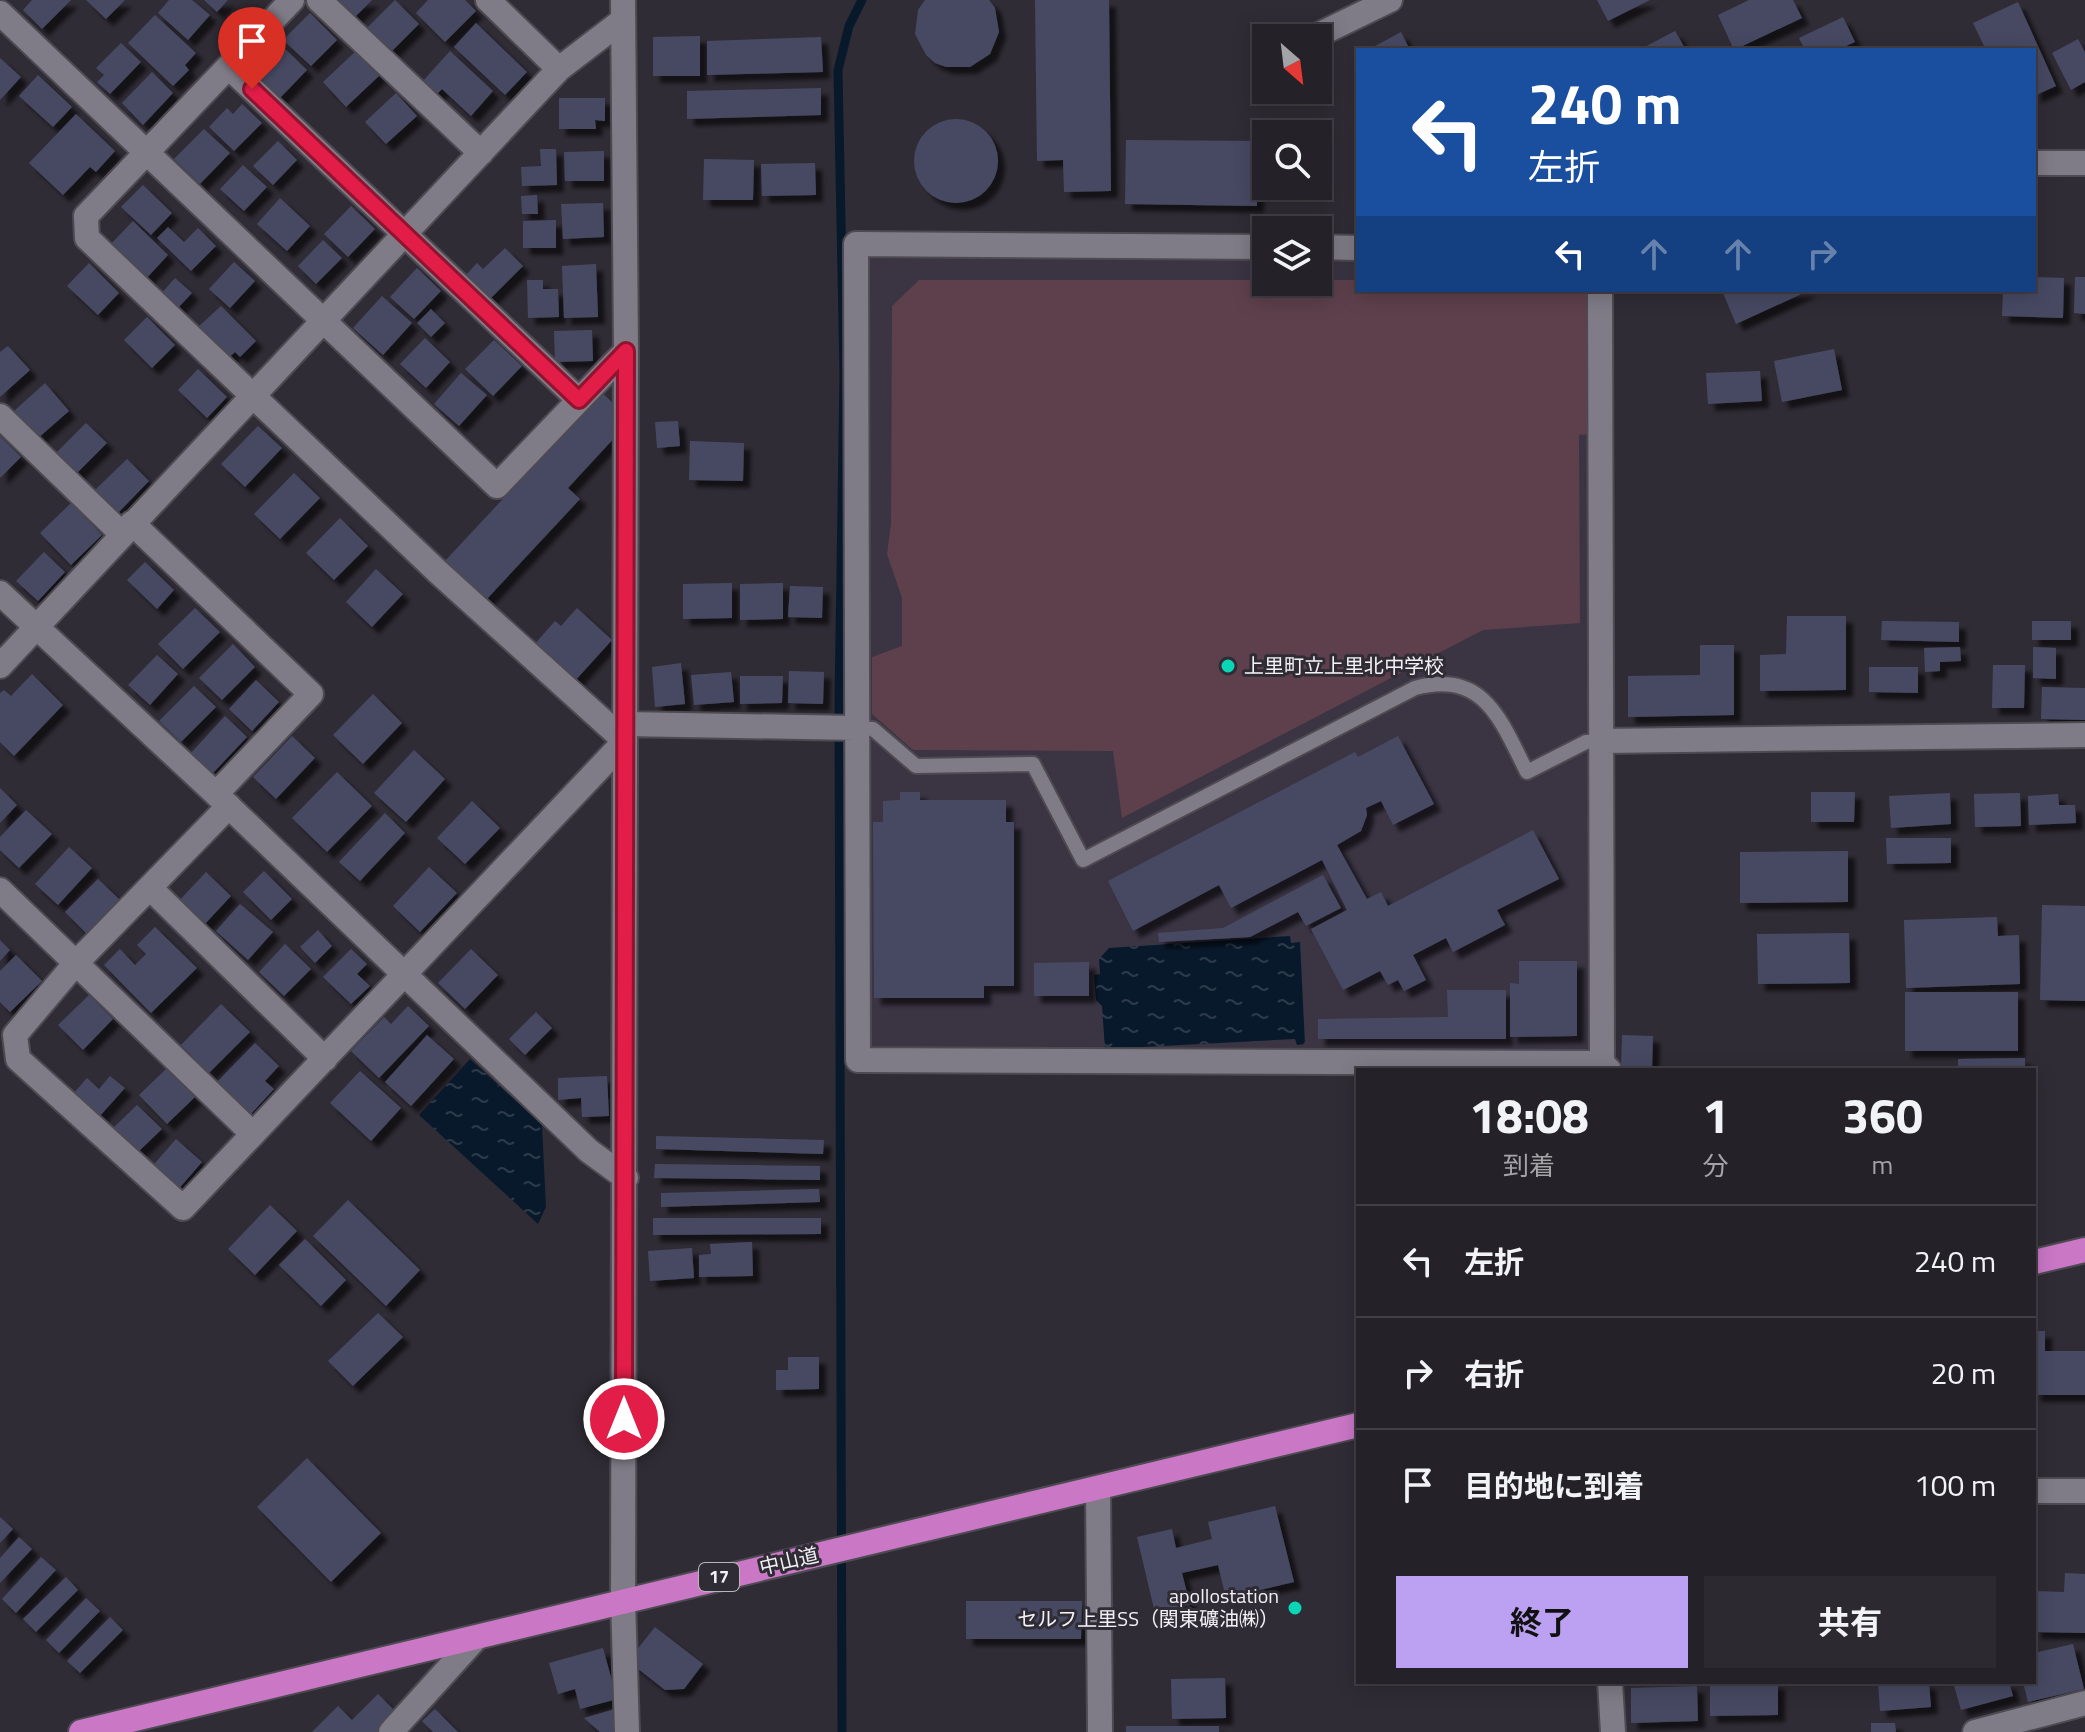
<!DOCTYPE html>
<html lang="ja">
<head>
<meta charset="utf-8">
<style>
	body { margin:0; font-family:"Titillium Web","Noto Sans JP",sans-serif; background:#2c2930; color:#f1f3f6; height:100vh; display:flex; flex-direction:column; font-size:30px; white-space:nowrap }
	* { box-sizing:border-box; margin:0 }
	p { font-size:26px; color:#a3a3a8 }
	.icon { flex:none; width:44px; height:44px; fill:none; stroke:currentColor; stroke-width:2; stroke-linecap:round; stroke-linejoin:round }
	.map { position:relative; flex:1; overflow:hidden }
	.sheet { position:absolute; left:1356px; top:1068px; width:680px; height:616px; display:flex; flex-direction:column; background:#242128; border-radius:0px; box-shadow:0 4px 20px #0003,0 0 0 2px #413e45 }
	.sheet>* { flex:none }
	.guide { position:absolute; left:1356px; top:48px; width:680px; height:244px; border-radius:0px; box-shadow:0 4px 20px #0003,0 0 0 2px #413e45; background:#1a4fa0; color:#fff; overflow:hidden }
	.needle { width:52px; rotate:152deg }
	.controls { position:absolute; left:1252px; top:24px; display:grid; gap:16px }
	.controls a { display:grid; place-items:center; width:80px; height:80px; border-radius:0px; background:#242128; box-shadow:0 4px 20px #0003,0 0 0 2px #413e45; font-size:40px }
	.pin { position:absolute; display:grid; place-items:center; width:68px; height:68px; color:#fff; margin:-82px -34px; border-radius:50% 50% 50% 0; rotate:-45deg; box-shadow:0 0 8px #0007 }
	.pin .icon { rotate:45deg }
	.me { position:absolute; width:88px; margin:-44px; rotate:0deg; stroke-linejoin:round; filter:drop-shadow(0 0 6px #0008) }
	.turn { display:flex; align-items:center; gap:28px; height:168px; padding:0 40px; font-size:36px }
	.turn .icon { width:104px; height:104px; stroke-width:2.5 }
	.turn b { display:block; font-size:56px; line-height:68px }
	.lanes { display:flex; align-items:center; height:76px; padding:0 40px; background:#0003; justify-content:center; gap:40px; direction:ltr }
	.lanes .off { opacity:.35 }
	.eta { display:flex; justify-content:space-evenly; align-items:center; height:136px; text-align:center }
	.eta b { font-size:48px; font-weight:700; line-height:56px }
	.action { display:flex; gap:16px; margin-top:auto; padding:16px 40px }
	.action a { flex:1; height:92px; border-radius:0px; background:#bca0f2; color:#111; font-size:32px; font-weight:700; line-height:92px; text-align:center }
	.action a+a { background:#2c2930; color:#f1f3f6 }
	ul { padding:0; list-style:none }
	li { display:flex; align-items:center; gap:24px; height:112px; padding:0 40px; border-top:2px solid #413e45 }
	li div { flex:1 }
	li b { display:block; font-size:30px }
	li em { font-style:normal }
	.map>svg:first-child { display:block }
	.built { fill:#3a3443 }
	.garden { fill:#5d404b }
	.water { fill:url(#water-ripples) }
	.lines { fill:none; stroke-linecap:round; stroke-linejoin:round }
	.stream { stroke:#09192c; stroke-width:9 }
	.building { fill:#474a64; filter:url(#shadow) }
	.service-casing { stroke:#4d4a51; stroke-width:18 }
	.minor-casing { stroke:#4d4a51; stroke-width:28 }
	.trunk-casing { stroke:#4d4a51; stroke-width:28 }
	.service { stroke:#807c87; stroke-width:14 }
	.minor { stroke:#807c87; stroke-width:24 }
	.trunk { stroke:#ca77c6; stroke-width:24 }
	.route-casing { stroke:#92132f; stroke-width:20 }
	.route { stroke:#e11d48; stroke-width:14 }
	.poi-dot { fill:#0ad5b5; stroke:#302c35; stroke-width:3 }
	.labels { text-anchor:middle; stroke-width:6; stroke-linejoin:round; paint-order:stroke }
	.shield { fill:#302c35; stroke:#b8b6bc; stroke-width:2 }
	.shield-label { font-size:18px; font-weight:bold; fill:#f3f1f6 }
	.poi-label { font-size:20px; fill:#f3f1f6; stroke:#302c35; text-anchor:start }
	.street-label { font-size:20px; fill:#f3f1f6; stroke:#302c35 }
</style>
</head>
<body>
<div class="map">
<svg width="2085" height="1732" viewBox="0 0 2085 1732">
	<defs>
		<pattern id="water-ripples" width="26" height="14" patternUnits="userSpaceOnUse" patternTransform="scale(2)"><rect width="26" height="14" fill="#09192c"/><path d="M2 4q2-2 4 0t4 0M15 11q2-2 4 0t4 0" fill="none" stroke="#2d3b4b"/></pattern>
		<filter id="shadow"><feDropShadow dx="7" dy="7" stdDeviation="2" flood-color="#0009"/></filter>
	</defs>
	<rect width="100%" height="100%" fill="#302c35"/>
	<path class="built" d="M873,254L1266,256V282H1318V256H1358V290H1592V1045L1580,1054L878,1051L865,1041L863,264Z"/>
	<path class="garden" d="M919,280H1358V290H1590V434L1579,435L1580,623L1483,630L1122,818L1113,751L913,750L872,714V657L902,646V598L887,554L891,523L892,306Z"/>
	<path class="water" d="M1290,936L1291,943L1300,942L1305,1044L1297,1045L1295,1039L1105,1049L1102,1006L1096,1000L1094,975L1100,974L1099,959L1109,948Z
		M470,1059L542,1125L546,1207L538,1224L419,1115Z"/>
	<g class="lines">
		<path class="stream" d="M842,1732L839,701L844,375L838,70L849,26L862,0"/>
	</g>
	<path class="building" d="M32,0H71L42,29L23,10Z
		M86,0H125L106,19Z
		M169,0H192L210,15L188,40L158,13Z
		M204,0H228L217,12Z
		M334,0H372L354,18Z
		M395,0L419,24L390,53L366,29Z
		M428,0H465L476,11L445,42L416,13Z
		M925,0H989L995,8L999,32L990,54L970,67H946L935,63L926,55L915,34L918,10Z
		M1035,0H1109L1111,191L1064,192L1063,160L1037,161Z
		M1597,0H1650L1608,21Z
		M1749,0H1793L1802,18L1734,50L1718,15Z
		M2018,2L2056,86L2034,96V50H1986L1973,23Z
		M310,13L337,40L311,66L283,40Z
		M155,15L196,53L185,65L189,70L173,86L128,43Z
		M1843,17L1855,42L1837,50H1805L1799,38Z
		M476,23L527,72L505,95L454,47Z
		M1675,31L1686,50H1639Z
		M1401,32L1410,50H1368Z
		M700,36V76H653V37Z
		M821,37L823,72L707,75V41Z
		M274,38L307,70L278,100L245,67Z
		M2078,39L2085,52V82L2071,90L2052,53Z
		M121,43L141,62L110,94L97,82L104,75L96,68Z
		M357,50L380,75L346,107L323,82Z
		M450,51L493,91L471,116L442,89L436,95L422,82Z
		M0,58L21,77L0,100Z
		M152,72L173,93L143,125L122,103Z
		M38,75L72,107L53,127L19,96Z
		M821,88V115L687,119V91Z
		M396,93L417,116L386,144L365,122Z
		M559,98H605V121L595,120L596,129H559Z
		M242,104L262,123L234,151L209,127L227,108L233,114Z
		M76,114L115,151L96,172L90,167L63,195L29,163Z
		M914 161a42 42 0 1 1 84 0a42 42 0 1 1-84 0Z
		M204,129L230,153L200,184L174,159Z
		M1126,140L1258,141L1257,206L1125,204Z
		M278,141L297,160L273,185L253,166Z
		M540,149H556L557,185L522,186L521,167L541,166Z
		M604,151V181H565L564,152Z
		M704,159L754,160L753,200H703Z
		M815,163L816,195L762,196L761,164Z
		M243,165L267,187L244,211L220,189Z
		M143,185L172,213L151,235L121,207Z
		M537,195L538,214H522L521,196Z
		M280,198L310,226L287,251L257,224Z
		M603,203L604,237L563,239L561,204Z
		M351,206L375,229L348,257L324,234Z
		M556,220V248H523V221Z
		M133,221L168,255L143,282L107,248Z
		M168,227L184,242L198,228L216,246L191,271L157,238Z
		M323,240L342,258L316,284L298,266Z
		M505,248L523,266L489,300L465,276L477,263L483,269Z
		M234,262L255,281L230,308L209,289Z
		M89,263L119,293L98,315L67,286Z
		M596,264L598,317L564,318L562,266Z
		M417,268L441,291L414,319L390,297Z
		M2034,277L2064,278L2063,318L2002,316L2003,290H2034Z
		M2075,277H2085V314L2074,313Z
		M175,278L192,293L176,310L160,295Z
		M527,280H543V289H558L559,317L528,318Z
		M1730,290H1810L1736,324L1723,293Z
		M382,296L412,323L383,355L353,328Z
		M221,306L256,341L240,357L235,352L227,359L197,328Z
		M431,309L445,323L431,337L417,323Z
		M147,317L175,345L152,368L124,340Z
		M592,330L593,361L555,362L554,331Z
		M425,338L450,362L426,388L400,364Z
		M494,340L522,366L493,396L465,369Z
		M8,346L30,370L0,397V352Z
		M1834,349L1842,390L1782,402L1774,361Z
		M198,369L227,397L207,418L178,390Z
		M1760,371L1762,401L1708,404L1706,373Z
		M461,373L487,395L459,426L434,404Z
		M45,383L69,411L37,439L13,412Z
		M602,393L612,402L616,436L568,488L580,499L485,601L444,562Z
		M678,421L680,446L657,448L655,422Z
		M86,423L107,443L76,474L55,454Z
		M258,426L282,448L245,487L221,464Z
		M0,436L21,457L0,478Z
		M690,441L744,443L743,481L689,480Z
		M127,459L149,481L117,514L94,491Z
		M294,473L320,498L280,539L254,514Z
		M71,503L102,535L71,565L40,533Z
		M340,518L368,546L334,580L306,553Z
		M44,552L65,572L38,601L16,581Z
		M145,562L174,590L157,609L127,580Z
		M376,569L403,594L372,627L346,602Z
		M732,583V618L683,619V584Z
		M783,583V619L740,620V584Z
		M790,586L823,587L822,618L788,617Z
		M195,608L220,632L183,669L158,644Z
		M577,608L612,640L573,683L532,647L555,621L561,626Z
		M1787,616H1846V690L1760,691V655L1786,654Z
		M1882,621L1959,622V642L1881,640Z
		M2032,621H2071V640H2032Z
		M233,644L255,667L222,700L199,678Z
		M1700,645H1734V715L1628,717V676L1700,675Z
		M1960,647L1961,661L1940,662V671L1925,672L1924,648Z
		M2033,647L2056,648V679L2033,678Z
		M157,655L178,674L150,705L128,685Z
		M681,663L685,704L655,707L652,667Z
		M1993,665H2025L2024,708H1992Z
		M1869,667H1918V693L1869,692Z
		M789,671L824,672L823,704L788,703Z
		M731,672L734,702L694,705L691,675Z
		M32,674L63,705L14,756L0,742V693L4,690L11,696Z
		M740,676H783L782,703L740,704Z
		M256,680L279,702L252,731L229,709Z
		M194,686L216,707L181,742L159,721Z
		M2042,687L2085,688V720L2041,719Z
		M373,694L402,723L363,764L333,735Z
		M225,716L247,737L213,773L191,753Z
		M292,736L315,758L276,799L253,777Z
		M1398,736L1434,804L1393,825L1381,801L1366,808L1367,815L1361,831L1337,845L1367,899L1381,892L1388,906L1533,830L1559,879L1497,910L1505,925L1453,952L1446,938L1413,955L1426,980L1404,991L1398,980L1388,985L1380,971L1343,990L1311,929L1347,910L1322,860L1231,908L1219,885L1133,931L1108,881L1355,752L1358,757Z
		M414,750L445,779L406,822L374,793Z
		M337,772L372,806L327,852L292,818Z
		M0,788L17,805L0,823Z
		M900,792H920V800H1006V822H1014V986H984V998H874L873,822H883V801L900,800Z
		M1811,792H1855L1854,822H1811Z
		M1950,793L1951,824L1891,828L1889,796Z
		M2020,793L2021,826L1975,827L1974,794Z
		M2058,794L2059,805H2075L2076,823L2029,825L2028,796Z
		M472,801L500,828L465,864L437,838Z
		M26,810L52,834L19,868L0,850V837Z
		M385,813L405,833L360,881L339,862Z
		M1886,838H1951V863L1887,864Z
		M69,847L92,868L58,905L35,884Z
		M1848,851V902L1740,903V852Z
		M429,867L457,893L420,932L393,906Z
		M264,871L292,899L271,920L243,892Z
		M206,872L231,896L203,926L177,903Z
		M1323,875L1341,908L1306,926L1298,912L1250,937L1159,942L1158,933L1223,928Z
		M98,879L121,901L88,935L65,912Z
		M240,904L273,932L248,960L216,931Z
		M2042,905L2085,906V1001L2040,1000Z
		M1997,917L1998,936L2019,935L2020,984L1906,988L1904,920Z
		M155,927L197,968L151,1013L104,965L120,949L135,965L146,954L137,945Z
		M318,930L332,946L315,963L300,947Z
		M1849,933L1850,983L1758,984L1757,934Z
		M0,940L10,950L0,961Z
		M285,944L311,969L284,996L259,972Z
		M351,949L367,964L357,974L370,986L351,1004L323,977Z
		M471,949L498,975L465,1009L438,983Z
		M16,955L42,981L10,1012L0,1002V971Z
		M1519,961H1577V1036L1510,1037V983L1519,984Z
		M1089,962V996H1034V963Z
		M1447,990H1506V1039H1318V1019L1448,1017Z
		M1905,992H2018V1051H1905Z
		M89,995L113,1019L83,1050L58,1025Z
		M221,1004L250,1032L209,1073L181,1045Z
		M408,1006L429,1026L379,1078L351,1051L384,1017L391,1024Z
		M536,1012L552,1028L525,1055L509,1039Z
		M427,1035L454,1059L411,1106L385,1082Z
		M1622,1035L1653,1036L1652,1070H1621Z
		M255,1043L279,1066L265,1081L274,1089L251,1114L217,1082Z
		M2025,1058V1070H1958V1059Z
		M166,1069L195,1097L167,1124L139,1095Z
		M360,1071L401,1108L371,1141L330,1103Z
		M110,1076L125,1088L99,1117L73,1094L87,1078L99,1089Z
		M607,1076L609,1116L582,1117L581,1098L558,1100V1078Z
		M137,1105L162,1129L136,1154L112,1129Z
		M656,1136L824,1140L823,1154L656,1149Z
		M176,1139L202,1162L176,1192L149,1170Z
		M655,1164L820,1166V1180L654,1178Z
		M819,1189L820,1202L661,1207V1193Z
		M348,1200L420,1270L386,1306L313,1236Z
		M270,1205L297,1231L255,1275L228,1249Z
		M653,1218H821V1234L653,1235Z
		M305,1239L346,1280L321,1306L279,1265Z
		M752,1242L753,1276L699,1277V1255L711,1254L710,1244Z
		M692,1248L694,1278L650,1281L648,1251Z
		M378,1313L403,1337L353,1386L328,1361Z
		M2034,1331H2045V1351H2085V1395H2034Z
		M1355,1354H1358V1387H1354Z
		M788,1357H819V1389L776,1390V1370H788Z
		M307,1458L381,1533L331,1582L257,1507Z
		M1275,1506L1294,1582L1226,1598L1218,1565L1182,1573L1190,1605L1155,1613L1137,1537L1172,1529L1176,1548L1212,1539L1208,1522Z
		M0,1517L13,1529L0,1543Z
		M19,1537L32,1549L0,1583V1558Z
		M41,1557L56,1570L16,1613L2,1599Z
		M2065,1573L2085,1574V1633L2034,1632V1591L2064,1592Z
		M66,1577L78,1590L36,1632L23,1619Z
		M86,1598L100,1611L59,1653L46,1640Z
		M966,1601H1082L1081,1639H966Z
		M110,1617L123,1630L80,1673L67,1661Z
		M655,1627L703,1664L684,1689L665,1690L628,1661Z
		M2073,1644L2084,1689L2028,1702L2023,1682H2034V1653Z
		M603,1648L617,1699L580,1709L575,1689L558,1694L549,1663Z
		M1225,1678L1226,1718L1172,1719L1171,1679Z
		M1710,1682H1778V1715L1710,1716Z
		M1878,1682H1929L1931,1707L1880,1711Z
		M1953,1682H2009L2013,1696L1961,1710Z
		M1697,1686L1698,1721L1631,1723V1688Z
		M378,1694L400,1716L383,1732H312L338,1706L352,1720Z
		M435,1709L458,1732H433L422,1721Z
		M615,1709L613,1732H600L584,1718Z
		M1871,1723H1895L1896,1732H1871Z
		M1126,1726H1219V1732H1126Z"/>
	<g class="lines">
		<g class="service-casing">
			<path id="service" d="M856,728L873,729L916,766L1033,764L1083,860L1415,688C1484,669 1501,721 1527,772L1586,742L1602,741"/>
		</g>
		<g class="minor-casing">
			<path id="minor" d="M319,0L481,153
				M488,0L559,69
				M623,0L626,351L623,1600L627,1732
				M0,13L497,486L626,351
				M1312,38L1390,0
				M230,68L579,400
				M2034,163H2085
				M1266,247L856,244L858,1060L1602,1063
				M1318,247L1358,248
				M1600,290L1602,1063L1609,1070
				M0,416L122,534
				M132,523L311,694L216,794
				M0,593L216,794L589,1151L626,1178
				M0,666L559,69L623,20
				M625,724L856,728
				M1602,741L2085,735
				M229,806L75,964L15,1035L18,1059L183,1208L625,741L438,572L87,238L86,216L292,0
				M151,889L325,1059
				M0,890L253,1134
				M1098,1488L1100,1732
				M2034,1491H2085
				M1610,1682L1613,1732
				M391,1732L476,1638
				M1975,1732L2085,1703"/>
		</g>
		<g class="trunk-casing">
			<path id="trunk" d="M2034,1262L2085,1250
				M81,1732L1358,1425"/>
		</g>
		<use href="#service" class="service"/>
		<use href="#minor" class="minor"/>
		<use href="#trunk" class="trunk"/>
	</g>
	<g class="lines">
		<g class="route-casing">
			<path id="route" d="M252,89L579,400L626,351L624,1419"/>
		</g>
		<use href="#route" class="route"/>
	</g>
	<g class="poi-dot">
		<circle cx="1228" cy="666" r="8"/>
		<circle cx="1295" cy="1608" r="8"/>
	</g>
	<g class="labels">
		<rect class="shield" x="699" y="1563" width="40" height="28" rx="6"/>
		<g class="shield-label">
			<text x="719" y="1583">17</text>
		</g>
		<g class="poi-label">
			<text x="1244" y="673">上里町立上里北中学校</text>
			<text x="1279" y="1603" text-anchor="end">apollostation<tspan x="1279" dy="23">セルフ上里SS（関東礦油㈱）</tspan></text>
		</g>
		<g class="street-label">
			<text transform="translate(789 1561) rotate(-13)" y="7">中山道</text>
		</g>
	</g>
</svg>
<div class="controls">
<a><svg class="needle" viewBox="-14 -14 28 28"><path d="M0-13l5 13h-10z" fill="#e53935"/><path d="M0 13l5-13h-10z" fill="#a3a3a8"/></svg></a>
<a><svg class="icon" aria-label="search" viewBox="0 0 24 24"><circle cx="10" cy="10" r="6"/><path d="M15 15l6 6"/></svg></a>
<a><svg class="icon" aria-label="layers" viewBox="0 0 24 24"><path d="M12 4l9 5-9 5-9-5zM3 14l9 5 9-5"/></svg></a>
</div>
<div class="pin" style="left:252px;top:89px;background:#d93025"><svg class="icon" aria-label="arrive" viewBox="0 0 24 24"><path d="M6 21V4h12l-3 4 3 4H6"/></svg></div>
<svg class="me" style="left:624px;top:1419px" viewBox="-20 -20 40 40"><circle r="17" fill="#e11d48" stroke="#fff" stroke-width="3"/><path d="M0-11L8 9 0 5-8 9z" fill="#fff"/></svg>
<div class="guide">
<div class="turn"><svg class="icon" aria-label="left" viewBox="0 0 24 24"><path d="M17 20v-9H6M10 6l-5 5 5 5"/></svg><div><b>240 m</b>左折</div></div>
<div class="lanes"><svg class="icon" aria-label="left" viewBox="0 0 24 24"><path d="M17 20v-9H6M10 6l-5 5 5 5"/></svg><svg class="icon off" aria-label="ahead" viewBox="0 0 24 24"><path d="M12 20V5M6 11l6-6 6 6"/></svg><svg class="icon off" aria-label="ahead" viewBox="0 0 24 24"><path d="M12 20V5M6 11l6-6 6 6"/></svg><svg class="icon off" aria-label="right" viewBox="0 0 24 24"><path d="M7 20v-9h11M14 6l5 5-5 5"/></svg></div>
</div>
<section class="sheet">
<div class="eta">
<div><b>18:08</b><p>到着</p></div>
<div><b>1</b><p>分</p></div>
<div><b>360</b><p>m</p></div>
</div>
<ul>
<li><svg class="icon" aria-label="left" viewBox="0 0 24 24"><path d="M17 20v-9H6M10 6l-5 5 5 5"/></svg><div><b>左折</b></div><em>240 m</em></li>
<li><svg class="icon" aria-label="right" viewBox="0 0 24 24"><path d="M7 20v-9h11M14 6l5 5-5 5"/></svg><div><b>右折</b></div><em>20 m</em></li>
<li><svg class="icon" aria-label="arrive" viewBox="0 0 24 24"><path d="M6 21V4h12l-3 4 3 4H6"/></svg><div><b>目的地に到着</b></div><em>100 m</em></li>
</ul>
<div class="action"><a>終了</a><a>共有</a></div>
</section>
</div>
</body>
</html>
